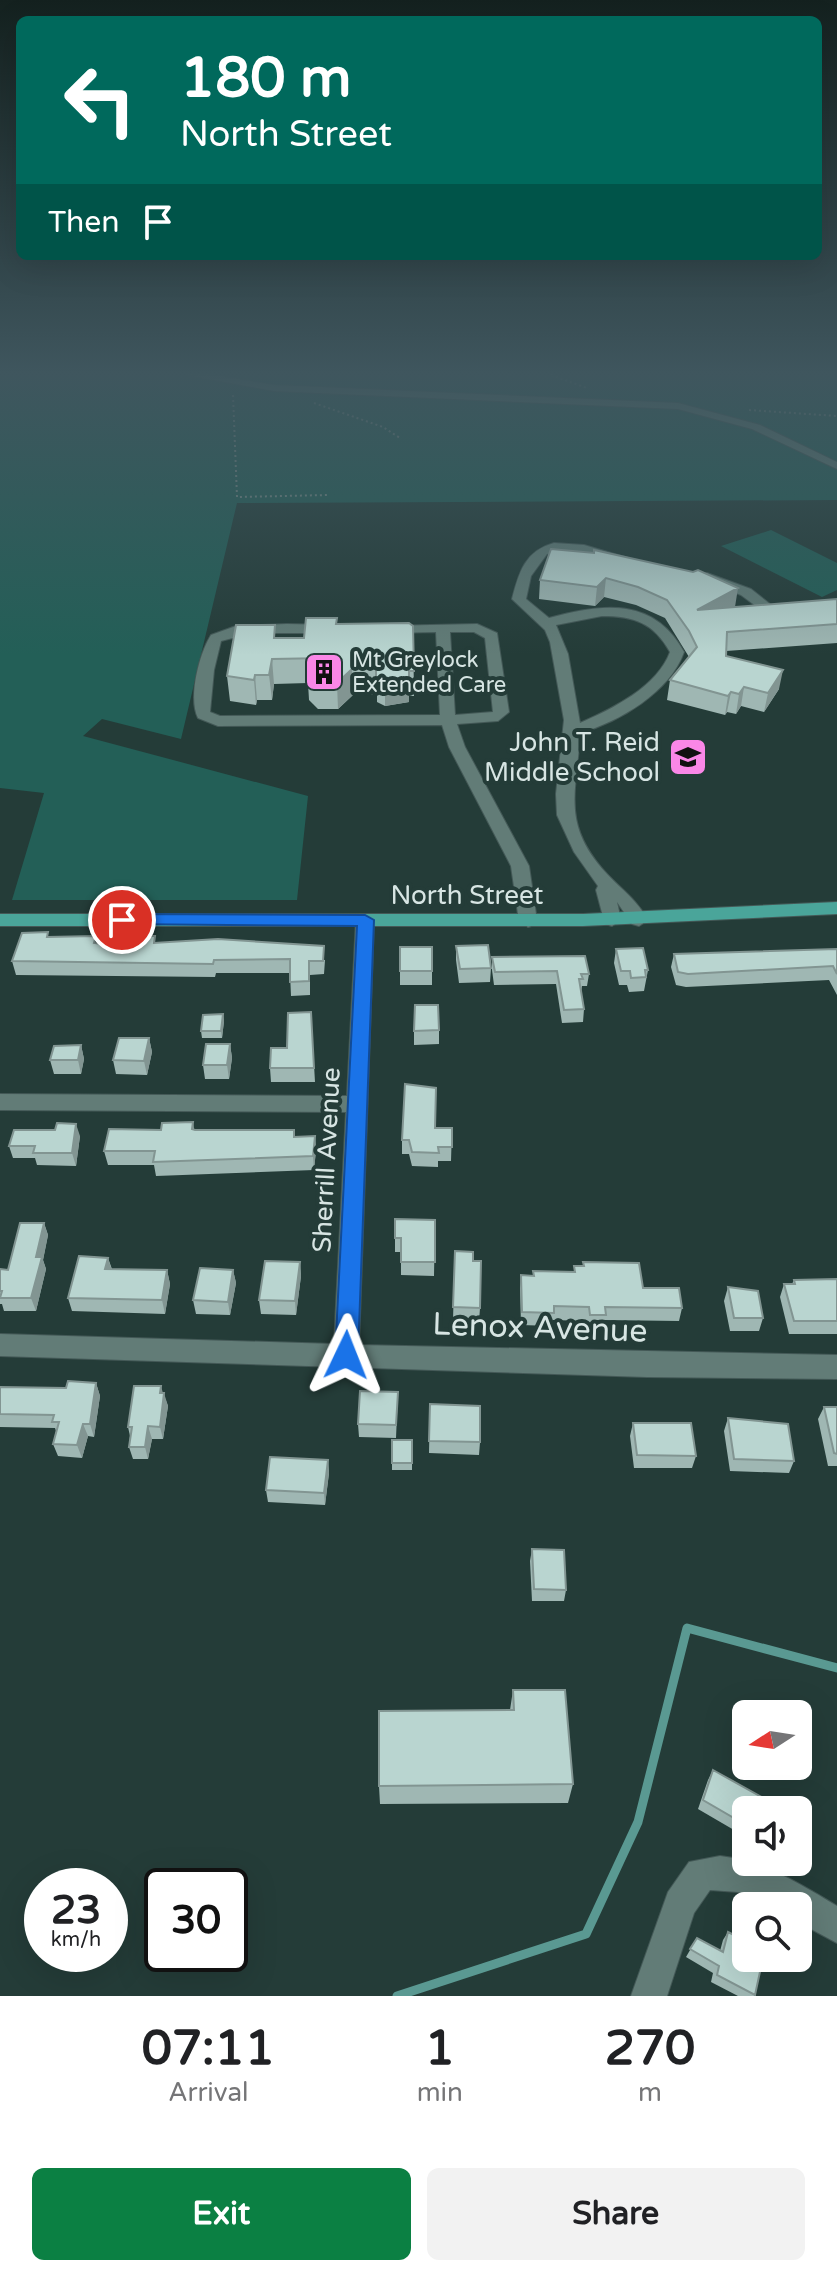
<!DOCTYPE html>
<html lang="en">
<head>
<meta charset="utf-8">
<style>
	body { margin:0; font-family:"Varela Round",sans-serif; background:#f2f2f2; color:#202124; height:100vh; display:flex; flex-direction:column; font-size:30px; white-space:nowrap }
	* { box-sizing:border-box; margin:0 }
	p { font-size:26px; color:#757577 }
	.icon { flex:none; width:44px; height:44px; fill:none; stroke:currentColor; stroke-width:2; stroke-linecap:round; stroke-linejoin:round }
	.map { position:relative; height:1996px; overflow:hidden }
	.side { display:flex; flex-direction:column; background:#fff; flex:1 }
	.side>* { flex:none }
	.guide { position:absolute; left:16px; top:16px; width:806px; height:244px; border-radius:12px; box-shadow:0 8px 32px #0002; background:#00695c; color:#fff; overflow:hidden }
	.needle { width:52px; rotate:258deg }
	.controls { position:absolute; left:732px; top:1700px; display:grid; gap:16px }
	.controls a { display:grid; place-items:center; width:80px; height:80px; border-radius:12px; background:#fff; box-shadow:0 8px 32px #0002; font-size:40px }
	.speed { position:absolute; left:24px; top:1868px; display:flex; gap:16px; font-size:40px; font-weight:700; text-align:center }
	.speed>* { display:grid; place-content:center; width:104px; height:104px; border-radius:50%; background:#fff; box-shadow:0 8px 32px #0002; line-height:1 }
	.speed small { font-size:20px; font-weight:400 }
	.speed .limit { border:4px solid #111; border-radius:12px; background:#fff; color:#111 }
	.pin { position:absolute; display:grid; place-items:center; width:68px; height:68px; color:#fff; margin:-34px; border:4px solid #fff; border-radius:50%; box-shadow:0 2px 8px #0007 }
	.me { position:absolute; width:88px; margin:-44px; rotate:2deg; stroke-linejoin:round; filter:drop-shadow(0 0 6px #0008) }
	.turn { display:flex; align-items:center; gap:28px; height:168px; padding:0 32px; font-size:36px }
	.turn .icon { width:104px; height:104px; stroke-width:2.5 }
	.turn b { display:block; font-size:56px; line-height:68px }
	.then { display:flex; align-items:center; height:76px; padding:0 32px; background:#0003; gap:16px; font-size:30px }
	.eta { display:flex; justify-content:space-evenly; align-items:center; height:136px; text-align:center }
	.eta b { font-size:48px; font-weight:700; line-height:56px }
	.button { display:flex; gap:16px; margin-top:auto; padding:16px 32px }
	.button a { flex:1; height:92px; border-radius:12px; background:#0b8043; color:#fff; font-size:32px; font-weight:700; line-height:92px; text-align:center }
	.button a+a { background:#f2f2f2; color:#202124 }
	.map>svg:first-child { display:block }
	.green { fill:#235f57 }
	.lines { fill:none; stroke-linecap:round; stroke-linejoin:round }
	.stream { stroke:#5a9992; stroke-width:9 }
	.minor-casing { stroke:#445957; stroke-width:2 }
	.major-casing { stroke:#445957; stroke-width:2 }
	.path { stroke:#7a8d8a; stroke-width:2; stroke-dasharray:2 3; stroke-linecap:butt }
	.minor { fill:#627c77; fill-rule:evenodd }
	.major { fill:#4aa59a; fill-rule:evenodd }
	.wall { fill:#9fb7b3 }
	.shaded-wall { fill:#829592 }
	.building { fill:#b9d5d0; stroke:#829592; stroke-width:2 }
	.route { fill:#1a73e8; stroke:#114b97; stroke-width:2 }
	.labels { text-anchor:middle; stroke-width:8; stroke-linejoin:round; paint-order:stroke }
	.far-poi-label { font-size:22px; fill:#d7e5e3; stroke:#243c38; text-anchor:start }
	.poi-label { font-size:26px; fill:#d7e5e3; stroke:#243c38; text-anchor:end }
	.street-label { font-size:26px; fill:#d7e5e3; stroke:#243c38 }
	.near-street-label { font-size:32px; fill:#d7e5e3; stroke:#243c38 }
</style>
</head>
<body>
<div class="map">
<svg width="837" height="1996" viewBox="0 0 837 1996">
	<rect width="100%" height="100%" fill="#243c38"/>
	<path class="green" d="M0,375H837V500L237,503L181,739L102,719L83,736L308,796L297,900H12L44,793L0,788Z
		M771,530L837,563V590L822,597L721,546Z"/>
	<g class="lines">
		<path class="stream" d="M397,1996L586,1934L638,1822L687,1628L837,1668"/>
		<g class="minor-casing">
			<path id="minor" d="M187,375H213L274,385L678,403L760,425L837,462V469L752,429L678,409L274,391Z
				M554,543L584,545L628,558L621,562L568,550L547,554L531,576L526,599L549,618C603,603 654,597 684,652C670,692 619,722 580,733C577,792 560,823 607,874C622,890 637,900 648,920L639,926L632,924L617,902L621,920L612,926L605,924L596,890L598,886L574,852L557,815L556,794L564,720L550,642L545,630L512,599C519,572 525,551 554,543ZM602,616C634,616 654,623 670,652C657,687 612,709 580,723L568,654L556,625Z
				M707,573L751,589L780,612L768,615L741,595L702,580V574Z
				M287,624L329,625L336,629L329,633H252L221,641L214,670L210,712L220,716L440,715L436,632L389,633L382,629L384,626L477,624L497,633L509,712L498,721L457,724L465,747L529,866L537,921L535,925L528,927L519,921L511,866L449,747L442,725L218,726L198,718C188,698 199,654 211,635L236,626ZM450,632H474L485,638L493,712L455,715Z
				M365,914L374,920L359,1345L837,1355V1379L647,1377L0,1356V1334L334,1344L346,1112L0,1110V1094L347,1096L356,920Z
				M720,1856C763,1861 799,1883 837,1906V1943L798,1922V1906H772L738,1892L710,1890L694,1913L667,1996H631L668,1892L689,1862Z"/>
		</g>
		<g class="major-casing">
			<path id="major" d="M837,902V914L583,926H0V914H583Z"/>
		</g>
		<path class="path" d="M551,375L587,388
			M233,395L237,497L329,495
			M314,403L383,427L400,438
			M749,410L837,416"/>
		<use href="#minor" class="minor"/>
		<use href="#major" class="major"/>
	</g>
	<path class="wall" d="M551,549L735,607L837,599V643L726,651V656L779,689L764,712L741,706L736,714L727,712L725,715L667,700L670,680L689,657L665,618L636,605L604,597L595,606L539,599L540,580Z
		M337,624L413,626L414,696H409V702L385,706L377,702V694L353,695L338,709H318L309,700L308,683L274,684L272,700H257L256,705L230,701L227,676L276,638H304Z
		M50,937L97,944L157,943L325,960L324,974L310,975V995L291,996L290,973H216L215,977L16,975L12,961Z
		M456,946L491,968L490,982L459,983L456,960Z
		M432,947V985H400V971Z
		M616,949L648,970L644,991L629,992L627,985H619L614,963Z
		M837,949V995L829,980L686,987L676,985L671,967L674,954Z
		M492,957L589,974L587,986H582L581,992L584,1009L583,1022L562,1023L556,984L494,985L492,970Z
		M311,1012L315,1082H271L270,1068L287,1048Z
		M223,1014L224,1021L222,1038H202L201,1031Z
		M439,1030V1044L414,1045V1031Z
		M149,1038L152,1052L147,1075L116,1074L113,1060Z
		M230,1044L232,1058L229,1079H205L203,1065Z
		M81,1045L84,1059L81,1074H54L50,1060Z
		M193,1122L194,1130H294L295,1136H315L316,1150L314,1170L156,1176L154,1165H108L104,1151L161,1130Z
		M435,1128H452L451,1161H438V1167L412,1166L409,1154H402V1140Z
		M80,1136L76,1166L37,1165L35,1158H13L9,1146Z
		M435,1220L434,1276L401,1275V1252H395V1238Z
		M44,1223L48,1235L43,1260L46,1269L36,1311H4L2,1304H0V1269L8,1270Z
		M455,1251L473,1261L480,1308L479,1322L453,1320Z
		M108,1258L112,1269L167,1270L170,1284L165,1314L72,1311L68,1298Z
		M300,1262L301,1276L296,1315L261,1314L259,1300Z
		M583,1262L643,1288L682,1308L679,1321L605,1320L603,1329L588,1328L587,1321L553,1320L552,1326L521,1325L520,1288L521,1275L533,1276L574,1272V1266H583Z
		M233,1270L236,1283L230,1315L196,1314L193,1300Z
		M837,1279V1334H789L780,1297L784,1284H792L794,1280Z
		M728,1287L763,1318L759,1331H730L724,1301Z
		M96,1383L100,1396L94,1437L88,1436L82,1458L58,1456L53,1444L56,1431L55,1428L0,1427V1387L66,1388Z
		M398,1392L396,1438L359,1437L358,1424Z
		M163,1393L168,1406L163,1439H152L148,1459H133L129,1447L130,1436L128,1427Z
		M430,1404L480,1442L479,1455L429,1453Z
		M824,1407H837V1466H828L818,1419Z
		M728,1418L794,1461L789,1473L730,1471L724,1431Z
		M633,1423L696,1456L692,1468H634L630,1436Z
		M392,1440H412V1470H392Z
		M328,1460L329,1473L325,1505L268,1502L266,1490Z
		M532,1549L566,1590L564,1601H532L530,1561Z
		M513,1690L573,1784L568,1803L380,1804L379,1786L510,1710Z
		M713,1770L746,1810V1837L698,1809L708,1780Z
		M728,1932L755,1995L754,1996H738L711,1982L713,1973L686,1957L697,1938L720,1951L723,1940Z"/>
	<path class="shaded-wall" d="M606,578L604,597L595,606L597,587Z
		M738,588L735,607L697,610Z
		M272,659L274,684L272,700L269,675Z
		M352,669L353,695L338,709L337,683Z
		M783,670L779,689L764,712L768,693Z
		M255,675L257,700L256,705L254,680Z
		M409,677V702L385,706V680Z
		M744,687L741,706L736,714L739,694Z
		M731,692L727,712L725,715L728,696Z
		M223,1014L224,1021L222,1038L221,1031Z
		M149,1038L152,1052L147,1075L144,1061Z
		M230,1044L232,1058L229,1079L227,1065Z
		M81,1045L84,1059L81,1074L78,1060Z
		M76,1124L80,1136L76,1166L72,1153Z
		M315,1136L316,1150L314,1170L313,1156Z
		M44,1223L48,1235L43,1260L46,1269L36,1311L31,1298L36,1257Z
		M108,1258L112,1271L105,1269Z
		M300,1262L301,1276L296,1315L295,1301Z
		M167,1270L170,1284L165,1314L162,1300Z
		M233,1270L236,1283L230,1315L228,1302Z
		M96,1383L100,1396L94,1437L90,1424Z
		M161,1386L164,1397V1393L168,1406L163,1439L160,1427Z
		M83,1424L88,1436L82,1458L77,1445Z
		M148,1426L152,1439L148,1459L145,1447Z
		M328,1460L329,1473L325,1505L324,1493Z"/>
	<path class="building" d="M551,549L594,553V550L693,572L698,570L738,588L697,610L837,599V624L727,632L726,656L783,670L768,693L744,687L739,694L731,692L728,696L670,680L697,647L689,631L667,600L638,587L606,578L597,587L540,580Z
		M306,618H337L336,624L409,623L413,626L414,671H409V677L385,680L376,677V669H352L337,683H317L308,674L326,658L272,659L269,675H255L254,680L227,676L236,625H275L274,638H304Z
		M48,932L47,937L96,936L94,943L102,944L138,943L139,936H155L154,943L218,939L324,946L323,961H309V981L290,982V959L214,960L213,964L12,961L22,933Z
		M488,945L491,968L460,969L456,946Z
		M400,947H432V971H400Z
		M643,948L648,970H645L646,977L631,978L630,971H621L616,949Z
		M837,949V974L833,966L688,974L678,972L674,954Z
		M585,956L589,974H581L583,979H579L584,1009L564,1010L557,971L495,972L492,957Z
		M415,1005H438L439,1030L414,1031Z
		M311,1012L314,1068H270L271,1048H287L288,1013Z
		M223,1014L221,1031H201L203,1015Z
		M119,1038H149L144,1061L113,1060Z
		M206,1044H230L227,1065H203Z
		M81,1045L78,1060H50L54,1046Z
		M405,1084L436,1088L435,1128H452V1147H438L439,1153L412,1152L409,1140H402Z
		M193,1122L192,1129L195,1130H294V1137L315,1136L313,1156L153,1162L155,1151H104L109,1129L161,1130L162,1123Z
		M57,1123L76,1124L72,1153H33L35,1146H9L14,1130H55Z
		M395,1219L435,1220V1262H401V1238H395Z
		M20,1223H44L36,1257H42L31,1298H0L2,1291H0V1269L8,1270Z
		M455,1251L473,1252V1261H481L480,1308L453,1307Z
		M79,1256L108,1258L105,1269L167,1270L162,1300L68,1298Z
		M265,1261L300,1262L295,1301L259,1300Z
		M583,1262L639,1263L643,1288H679L682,1308L605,1307L606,1315H590L589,1307L554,1306V1313L522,1312L521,1275L534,1276L533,1271L575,1272L574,1266H584Z
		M200,1268L233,1270L228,1302L193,1300Z
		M837,1279V1321H794L784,1284H795L794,1280Z
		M728,1287L758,1291L763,1318H734Z
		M68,1381L96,1383L90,1424H83L77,1445L53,1444L59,1422H52L54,1415L0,1414V1387L66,1388Z
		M134,1386H161L160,1393H164L160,1427L148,1426L145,1447H129L132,1427H128Z
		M360,1391L398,1392L396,1425L358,1424Z
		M430,1404L480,1406V1442L429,1441Z
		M824,1407H837V1454L834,1453Z
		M728,1418L788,1424L794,1461L734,1459Z
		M633,1423H691L696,1456L637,1455Z
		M392,1440H412V1463H392Z
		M270,1457L328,1460L324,1493L266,1490Z
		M532,1549L564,1550L566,1590L534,1589Z
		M513,1690H565L573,1784L379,1786V1711L514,1710Z
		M713,1770L774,1804L772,1810H746V1825L703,1800Z
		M728,1932L746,1941V1958H763L755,1995L717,1975L719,1966L690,1949L697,1938L723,1952Z"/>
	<linearGradient id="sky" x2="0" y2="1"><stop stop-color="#14211f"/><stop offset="0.57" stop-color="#3f565e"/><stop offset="1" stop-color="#3f565e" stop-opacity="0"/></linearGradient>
	<rect width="837" height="655" fill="url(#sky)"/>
	<path class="route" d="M122,914L365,915L374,920L358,1355L354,1362L346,1365L338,1362L335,1355L357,926L116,924L113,920Z"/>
	<defs>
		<g id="building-square" transform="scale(2)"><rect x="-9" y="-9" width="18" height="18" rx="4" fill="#fa87e7" stroke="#243c38"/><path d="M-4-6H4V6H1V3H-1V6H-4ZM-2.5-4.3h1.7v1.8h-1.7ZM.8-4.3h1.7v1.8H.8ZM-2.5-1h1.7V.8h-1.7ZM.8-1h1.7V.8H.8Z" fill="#111"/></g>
		<g id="school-square" transform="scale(2)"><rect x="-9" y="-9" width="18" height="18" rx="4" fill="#fa87e7" stroke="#243c38"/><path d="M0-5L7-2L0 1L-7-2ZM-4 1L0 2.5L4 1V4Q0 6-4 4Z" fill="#111"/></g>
	</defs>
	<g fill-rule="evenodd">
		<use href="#building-square" x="324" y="672"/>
		<use href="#school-square" x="688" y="757"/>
	</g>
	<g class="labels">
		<g class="far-poi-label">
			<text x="352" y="667">Mt Greylock<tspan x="352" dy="25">Extended Care</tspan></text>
		</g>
		<g class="poi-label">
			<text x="660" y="751">John T. Reid<tspan x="660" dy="30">Middle School</tspan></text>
		</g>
		<g class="street-label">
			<text x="467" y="904">North Street</text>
			<text transform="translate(326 1160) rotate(-87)" y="9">Sherrill Avenue</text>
		</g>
		<g class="near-street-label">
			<text transform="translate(540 1327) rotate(2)" y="11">Lenox Avenue</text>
		</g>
	</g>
</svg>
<div class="controls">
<a><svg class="needle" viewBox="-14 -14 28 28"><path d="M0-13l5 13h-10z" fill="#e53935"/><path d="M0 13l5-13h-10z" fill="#757577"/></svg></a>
<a><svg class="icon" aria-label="sound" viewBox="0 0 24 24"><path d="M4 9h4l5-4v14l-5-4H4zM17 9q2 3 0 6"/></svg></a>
<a><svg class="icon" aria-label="search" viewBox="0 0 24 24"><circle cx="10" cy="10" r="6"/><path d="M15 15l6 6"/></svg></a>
</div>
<div class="speed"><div>23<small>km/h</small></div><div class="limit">30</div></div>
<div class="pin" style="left:122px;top:920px;background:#d93025"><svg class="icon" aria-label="arrive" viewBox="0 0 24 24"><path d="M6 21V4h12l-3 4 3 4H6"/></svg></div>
<svg class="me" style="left:346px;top:1355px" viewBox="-20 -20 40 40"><path d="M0-17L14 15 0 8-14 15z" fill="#1a73e8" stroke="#fff" stroke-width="4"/></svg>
<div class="guide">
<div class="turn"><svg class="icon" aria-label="left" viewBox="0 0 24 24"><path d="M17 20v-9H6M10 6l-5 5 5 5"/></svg><div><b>180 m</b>North Street</div></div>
<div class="then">Then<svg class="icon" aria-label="arrive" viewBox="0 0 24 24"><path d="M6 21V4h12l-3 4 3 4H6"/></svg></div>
</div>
</div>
<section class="side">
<div class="eta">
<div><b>07:11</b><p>Arrival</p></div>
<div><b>1</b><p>min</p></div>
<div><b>270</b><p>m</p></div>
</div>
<div class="button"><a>Exit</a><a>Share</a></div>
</section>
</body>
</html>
